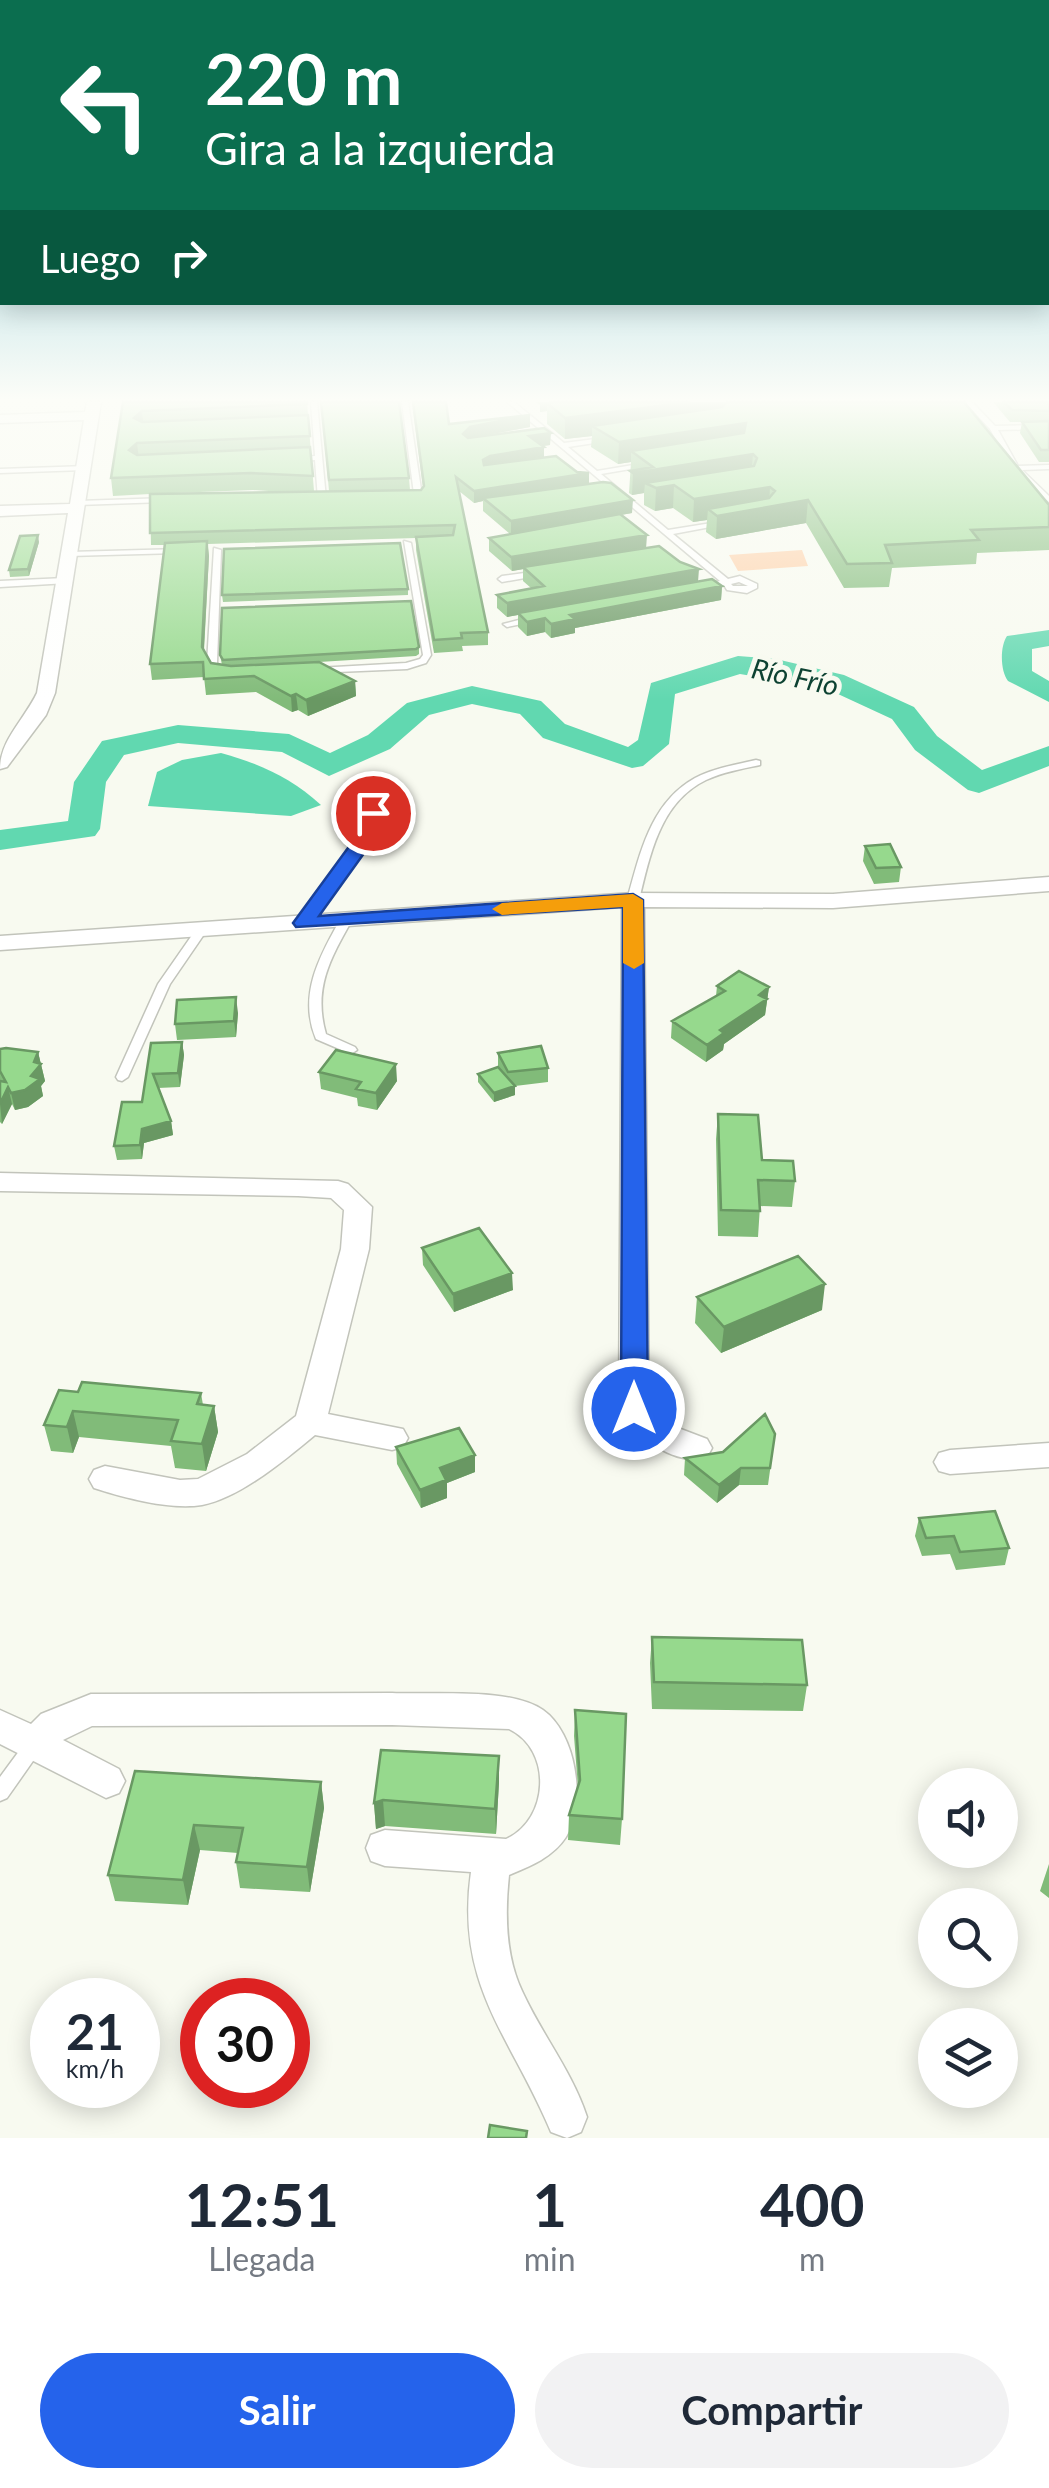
<!DOCTYPE html>
<html lang="es">
<head>
<meta charset="utf-8">
<style>
	body { margin:0; font-family:Lato,sans-serif; background:#f2f2f3; color:#1f2937; height:100vh; display:flex; flex-direction:column; font-size:38px; white-space:nowrap }
	* { box-sizing:border-box; margin:0 }
	p { font-size:32px; color:#747a83 }
	.icon { flex:none; width:55px; height:55px; fill:none; stroke:currentColor; stroke-width:2; stroke-linecap:round; stroke-linejoin:round }
	.map { position:relative; height:2138px; overflow:hidden }
	.details { display:flex; flex-direction:column; background:#fff; flex:1 }
	.details>* { flex:none }
	.top-card { position:absolute; left:0px; top:0px; width:1050px; height:305px; box-shadow:0 5px 25px #0003; background:#0b6e4f; color:#fff; overflow:hidden }
	.fabs { position:absolute; left:918px; top:1768px; display:grid; gap:20px }
	.fabs a { display:grid; place-items:center; width:100px; height:100px; border-radius:50%; background:#fff; box-shadow:0 5px 25px #0003; font-size:50px }
	.speed { position:absolute; left:30px; top:1978px; display:flex; gap:20px; font-size:50px; font-weight:700; text-align:center }
	.speed>* { display:grid; place-content:center; width:130px; height:130px; border-radius:50%; background:#fff; box-shadow:0 5px 25px #0003; line-height:1 }
	.speed small { font-size:25px; font-weight:400 }
	.speed .limit { border:15px solid #d22; background:#fff; color:#111 }
	.pin { position:absolute; display:grid; place-items:center; width:85px; height:85px; color:#fff; margin:-42px; border:5px solid #fff; border-radius:50%; box-shadow:0 2px 10px #0007 }
	.me { position:absolute; width:110px; margin:-55px; rotate:0deg; stroke-linejoin:round; filter:drop-shadow(0 0 8px #0008) }
	.turn { display:flex; align-items:center; gap:35px; height:210px; padding:0 40px; font-size:45px }
	.turn .icon { width:130px; height:130px; stroke-width:2.5 }
	.turn b { display:block; font-size:70px; line-height:85px }
	.then { display:flex; align-items:center; height:95px; padding:0 40px; background:#0003; gap:20px; font-size:38px }
	.eta { display:flex; justify-content:space-evenly; align-items:center; height:170px; text-align:center }
	.eta b { font-size:60px; font-weight:700; line-height:70px }
	.cta { display:flex; gap:20px; margin-top:auto; padding:20px 40px }
	.cta a { flex:1; height:115px; border-radius:60px; background:#2563eb; color:#fff; font-size:40px; font-weight:700; line-height:115px; text-align:center }
	.cta a+a { background:#f2f2f3; color:#1f2937 }
	.map>svg:first-child { display:block }
	.green { fill:#fecfa6 }
	.water { fill:#61d8b0 }
	.lines { fill:none; stroke-linecap:round; stroke-linejoin:round }
	.river { fill:#61d8b0; fill-rule:evenodd }
	.lane-casing { stroke:#c2c4bb; stroke-width:3 }
	.street-casing { stroke:#c2c4bb; stroke-width:3 }
	.lane { fill:#fff; fill-rule:evenodd }
	.street { fill:#fff; fill-rule:evenodd }
	.wall { fill:#81bb79; fill-rule:evenodd }
	.shaded-wall { fill:#699863 }
	.building { fill:#96d98d; stroke:#699863; stroke-width:2.5 }
	.route { fill:#2563eb; stroke:#184099; stroke-width:2.5 }
	.slow { fill:#f59e0b }
	.labels { text-anchor:middle; stroke-width:10; stroke-linejoin:round; paint-order:stroke }
	.far-water-label { font-size:28px; font-style:italic; fill:#0d4232; stroke:#f8faf0 }
</style>
</head>
<body>
<div class="map">
<svg width="1049" height="2138" viewBox="0 0 1049 2138">
	<rect width="100%" height="100%" fill="#f8faf0"/>
	<path class="green" d="M802,550L808,566L738,571L729,555Z"/>
	<path class="water" d="M221,753C260,764 290,777 321,805L291,816L148,806L157,772L182,760Z"/>
	<g class="lines">
		<path class="river" d="M1049,630V646L1032,649V671L1049,681V702L1008,681C1000,671 1000,646 1007,636Z
			M738,656L776,659L844,675L914,707L937,736L982,770L1049,746V766L979,793L968,790L915,750L892,719L825,688L740,674L675,694L669,744L643,766L632,768L543,738L520,714L472,704L429,715L390,749L329,776L282,752L178,743L124,755L106,782L100,829L95,836L0,850V830L68,821L74,782L102,741L178,725L289,734L330,753L368,735L407,703L472,686L541,701L565,724L628,747L638,740L651,683Z"/>
		<g class="lane-casing">
			<path id="lane" d="M311,402H317L326,499L322,501L318,499L315,460L296,461L292,459L296,457L315,456Z
				M402,402H408L422,496C418,500 409,500 405,496L414,494Z
				M507,402H514L564,443L611,437L612,439L608,441L568,447L597,471L651,462L652,464L648,466L601,474L668,530L724,521V525H721L673,534L728,579L740,576L757,584V588L747,593L727,590L724,585L703,589V585L720,581ZM739,582L748,586H733L731,584Z
				M965,402H972L995,426L1049,425V429L998,430L1018,466L1049,465V469L1022,470L1049,496V502L1013,470L990,429Z
				M87,466L88,468L84,470L0,473V469Z
				M167,498L168,500L164,502L78,505L74,503L78,501Z
				M404,541L411,543L431,655L426,663L407,669L314,673V669L317,668L406,663L420,659L423,655Z
				M214,548L221,550L217,663L227,674L222,677L219,676L207,663Z
				M181,549L182,551L178,553L69,556L65,554L69,552Z
				M539,571L543,573L542,575L502,582L498,579L502,576Z
				M65,578L68,579V583L0,587V581Z
				M534,616L538,619L537,621L507,627L503,624Z
				M756,760L760,761V765C741,769 723,772 706,780C660,802 650,855 639,900L633,903L629,902L627,900C640,854 650,803 695,778C714,768 735,765 756,760Z
				M380,785L385,788L370,838L307,925H299L297,923L299,921L360,838L375,788Z
				M346,917L352,920C330,959 313,989 326,1034L355,1047L357,1050L351,1054L316,1039C298,996 319,957 340,920Z
				M201,927L207,930L170,984L128,1077L122,1081L118,1080L116,1077L158,984L197,928Z
				M34,1737L40,1739L43,1745L40,1751L7,1798L0,1801V1777L28,1739Z"/>
		</g>
		<g class="street-casing">
			<path id="street" d="M87,402H101L55,693L46,715L7,767L0,769C0,740 24,720 37,693L68,513L0,516V506L70,504L84,420L0,423V415L85,412Z
				M1049,877V891L833,908L644,907L649,1406L665,1423L707,1439L712,1448L707,1457C676,1467 633,1436 619,1409L622,907L0,950V936L633,893L833,894Z
				M0,1173L338,1181L348,1184L372,1207L369,1249L328,1414L403,1429L408,1438L403,1447L392,1450L315,1435C286,1459 240,1498 202,1505C170,1510 125,1498 94,1488L89,1479L94,1470L105,1466L180,1480L198,1479L247,1454L296,1416L341,1249L344,1210L331,1198L298,1196L0,1191Z
				M1049,1443V1467L950,1474L939,1471L934,1462L939,1453L950,1450Z
				M392,1693C434,1695 509,1687 543,1710C576,1733 587,1803 566,1837C553,1857 531,1866 509,1875C505,1913 505,1955 522,1991C542,2035 572,2071 587,2117L581,2132L567,2138L551,2132C511,2036 455,1986 471,1872L385,1866L371,1861L366,1848L371,1835L385,1830L506,1839C549,1820 553,1750 509,1729L392,1725L92,1726L63,1740L119,1769L125,1781L119,1793L106,1798L0,1744V1710L31,1724L41,1714L91,1694Z"/>
		</g>
		<use href="#lane" class="lane"/>
		<use href="#street" class="street"/>
	</g>
	<path class="wall" d="M123,402H307L314,491H329L321,402L409,478L410,490H421L423,487L412,402L449,424L530,427L477,437L550,445L542,446L544,458L589,484L632,513L621,515L646,548L698,581L722,586L721,600L575,628V633L551,638L545,632L527,636L518,627V615L507,617L497,608V595L531,588L523,581V569L512,571L489,551V538L510,534L483,511V501L474,503L459,491L488,632V645L462,646L463,651L434,653L416,550V538L208,544L209,556L204,651L211,663L222,665L220,655L419,647V654L416,656L319,662L355,681L356,696L308,716L298,710L292,712L256,692L206,695L204,677L152,680L150,664L165,545H151L150,494L113,496L111,478ZM253,490L283,492L173,493Z
		M536,402H964L1049,505V550L977,553L976,564L892,568L889,587L844,588L806,523L716,539L706,532L707,520L693,522L673,508L655,511L644,505V493L632,495L629,493L631,462L618,464L591,447L592,436L565,439L547,424V411L540,412V405Z
		M993,402H1049V462H1039L1020,433L1022,422H1010Z
		M39,542L29,576L10,577L9,570Z
		M408,589V595L223,602L222,595Z
		M865,846L901,867L899,882L874,884L863,861Z
		M717,986L769,987L765,1015L724,1044L723,1050L706,1062L671,1038L672,1021L716,996Z
		M238,1013L236,1037L177,1040L175,1024Z
		M182,1042L184,1055L180,1087L158,1088L171,1121L173,1135L144,1143L142,1159L117,1160L114,1146L142,1102L151,1043Z
		M0,1049L38,1052L45,1081L41,1086L43,1096L28,1107L15,1110L12,1104L2,1124L0,1122Z
		M498,1053L548,1068V1082L515,1086V1095L494,1102L478,1082V1074L498,1067Z
		M319,1072L397,1081L377,1110L358,1106L357,1098L321,1089Z
		M718,1114L762,1160L795,1181L792,1207L760,1206L758,1237L718,1236L716,1139Z
		M422,1248L513,1290L454,1312L423,1265Z
		M697,1297L822,1310L721,1353L695,1323Z
		M78,1392L201,1393L203,1405L214,1406L218,1432L206,1471L175,1468L171,1446L79,1437L73,1453L51,1451L44,1425Z
		M775,1434L768,1485H739L717,1503L684,1475L685,1458L723,1452Z
		M396,1447L475,1455V1472L447,1483V1498L421,1508L397,1464Z
		M919,1518L1009,1548L1005,1565L956,1570L950,1554L922,1556L915,1536Z
		M652,1637L807,1685L803,1711L652,1709L650,1663Z
		M575,1710L622,1819L620,1845L568,1840L569,1815L578,1787L574,1736Z
		M499,1756V1782L496,1834L385,1826L376,1829L374,1803Z
		M135,1771L321,1782L324,1808L310,1892L240,1888L236,1862L238,1853L200,1850L188,1905L115,1901L108,1875Z
		M1049,1864V1898L1040,1891Z"/>
	<path class="shaded-wall" d="M540,402H614L547,403V411L540,412Z
		M690,402H726L724,418L592,426V436L565,439V418Z
		M142,411L144,427L134,418Z
		M530,415V427L470,438L464,446L463,434L470,427Z
		M746,423L744,444L631,451V462L618,464L619,442Z
		M551,433L550,445L529,448V436Z
		M137,443L139,460L129,450Z
		M544,447V459L483,472V460L490,456Z
		M753,454L751,476L674,485L673,508L655,511L656,488L645,483L644,493L632,495L633,473Z
		M589,473V485L483,498V501L474,503V491Z
		M770,487L769,507L808,500L806,523L716,539L717,516L708,509L707,520L693,522L694,499Z
		M633,500L632,513L511,534V521Z
		M38,535L39,542L29,576L28,569Z
		M647,535L646,549L512,571L511,557Z
		M207,541L209,556L203,663L202,647Z
		M699,569L698,582L507,617V603Z
		M722,586L721,600L575,628V633L551,638V624L570,615Z
		M545,618V632L527,636V622Z
		M355,681L356,696L308,716L306,700Z
		M296,694L298,710L292,712L291,696Z
		M769,987L765,1015L724,1044L723,1050L706,1062L707,1045L720,1030Z
		M236,997L238,1013L236,1037L234,1021Z
		M182,1042L184,1055L180,1087L178,1073Z
		M38,1052L45,1081L41,1086L43,1096L28,1107L15,1110L11,1093L31,1076L34,1062Z
		M396,1064L397,1081L377,1110L376,1093Z
		M515,1086V1095L494,1102V1093Z
		M8,1087L12,1104L2,1124L0,1104Z
		M171,1121L173,1135L144,1143L142,1159L140,1145L142,1129Z
		M512,1273L513,1290L454,1312L453,1294Z
		M825,1284L822,1310L721,1353L724,1327Z
		M214,1406L218,1432L206,1471L202,1444Z
		M73,1411L79,1437L73,1453L67,1427Z
		M475,1455V1472L447,1483V1498L421,1508L420,1490L440,1468Z
		M741,1468L739,1485L717,1503L719,1485Z
		M499,1756V1782L496,1834L495,1809Z
		M321,1782L324,1808L310,1892L307,1867Z
		M383,1800L385,1826L376,1829L374,1803Z
		M194,1825L200,1850L188,1905L183,1880Z"/>
	<path class="building" d="M123,402H307V404L142,411L134,418L142,422L308,415L310,436L137,443L129,450L137,455L310,447L313,476L251,473L111,478Z
		M321,402H399L409,478L329,480Z
		M413,402H446L449,424L530,415L470,427L463,434L468,438L544,428L551,433L529,436L544,447L490,456L483,460L484,465L556,456L577,472L589,473L474,491L456,477L488,632L461,633L462,638L434,640L416,537L453,535L455,525L150,533V494L421,490L424,486Z
		M554,402H690L565,418L547,403Z
		M727,402H964L1049,505V527L971,530L979,540L885,545L892,563L847,564L808,500L717,516L708,509L769,498L775,491L770,487L694,499L674,485L656,488L645,483L754,466L757,458L753,454L633,473L630,471L653,467L631,451L744,433L746,423L619,442L592,426L722,407Z
		M1004,402H1049V411L1012,410Z
		M1049,421V450H1041L1022,422Z
		M603,482L611,483L633,500L511,521L483,498Z
		M620,514L647,535L511,557L489,538Z
		M38,535L28,569L9,570L20,536Z
		M207,541L202,647L211,663L231,666L319,662L355,681L306,700L296,694L291,696L254,676L204,679L203,662L150,664L165,543Z
		M400,543L408,589L222,595L224,549Z
		M659,546L680,562L699,569L507,603L497,595L544,586L523,567Z
		M712,579L722,586L570,615L575,619L551,624L545,618L527,622L518,613Z
		M411,601L419,647L416,649L223,660L220,655L222,608Z
		M890,844L901,867L876,868L865,846Z
		M739,971L769,987L759,995L767,999L720,1030L724,1033L707,1045L672,1021L725,991L717,986Z
		M236,997L234,1021L175,1024L177,1000Z
		M182,1042L178,1073L153,1074L171,1121L142,1129L140,1145L114,1146L122,1102H142L151,1043Z
		M541,1046L548,1068L508,1072L498,1053Z
		M6,1048L38,1052L34,1062L41,1064L31,1076L40,1079L25,1090L11,1093L8,1087L0,1104V1081L6,1082L0,1071V1049Z
		M336,1050L396,1064L376,1093L356,1089L361,1082L319,1072Z
		M498,1067L515,1086L494,1093L478,1074Z
		M718,1114L758,1115L762,1160L793,1161L795,1181L758,1180L760,1211L721,1210Z
		M479,1228L512,1273L453,1294L422,1248Z
		M798,1256L825,1284L724,1327L697,1297Z
		M82,1382L201,1393L197,1404L214,1406L202,1444L171,1441L178,1420L73,1411L67,1427L44,1425L59,1390L78,1392Z
		M765,1414L775,1434L770,1468H741L719,1485L685,1458L723,1452Z
		M459,1428L475,1455L440,1468L446,1480L420,1490L396,1447Z
		M995,1511L1009,1548L960,1552L954,1536L926,1538L919,1518Z
		M652,1637L802,1640L807,1685L654,1682Z
		M575,1710L626,1714L622,1819L569,1815L580,1780Z
		M381,1750L499,1756L495,1809L383,1800L374,1803Z
		M135,1771L321,1782L307,1867L236,1862L243,1828L194,1825L183,1880L108,1875Z
		M490,2125L527,2131L526,2138H488Z"/>
	<linearGradient id="sky" x2="0" y2="1"><stop stop-color="#72c2d2"/><stop offset="0.57" stop-color="#fcfdf8"/><stop offset="1" stop-color="#fcfdf8" stop-opacity="0"/></linearGradient>
	<rect width="1049" height="701" fill="url(#sky)"/>
	<path class="route" d="M373,807L382,813L375,838L319,916L633,894L643,900L648,1409L644,1416L634,1419L625,1416L621,1409L623,907L296,927L293,923L356,837L366,809Z"/>
	<path class="slow" d="M633,894L643,900L644,963L634,969L623,963V907L502,915L492,909L502,903Z"/>
	<g class="labels">
		<g class="far-water-label">
			<text transform="translate(795 677) rotate(12)" y="10">Río Frío</text>
		</g>
	</g>
</svg>
<div class="fabs">
<a><svg class="icon" aria-label="sound" viewBox="0 0 24 24"><path d="M4 9h4l5-4v14l-5-4H4zM17 9q2 3 0 6"/></svg></a>
<a><svg class="icon" aria-label="search" viewBox="0 0 24 24"><circle cx="10" cy="10" r="6"/><path d="M15 15l6 6"/></svg></a>
<a><svg class="icon" aria-label="layers" viewBox="0 0 24 24"><path d="M12 4l9 5-9 5-9-5zM3 14l9 5 9-5"/></svg></a>
</div>
<div class="speed"><div>21<small>km/h</small></div><div class="limit">30</div></div>
<div class="pin" style="left:373px;top:813px;background:#d93025"><svg class="icon" aria-label="arrive" viewBox="0 0 24 24"><path d="M6 21V4h12l-3 4 3 4H6"/></svg></div>
<svg class="me" style="left:634px;top:1409px" viewBox="-20 -20 40 40"><circle r="17" fill="#2563eb" stroke="#fff" stroke-width="3"/><path d="M0-11L8 9 0 5-8 9z" fill="#fff"/></svg>
<div class="top-card">
<div class="turn"><svg class="icon" aria-label="left" viewBox="0 0 24 24"><path d="M17 20v-9H6M10 6l-5 5 5 5"/></svg><div><b>220 m</b>Gira a la izquierda</div></div>
<div class="then">Luego<svg class="icon" aria-label="right" viewBox="0 0 24 24"><path d="M7 20v-9h11M14 6l5 5-5 5"/></svg></div>
</div>
</div>
<section class="details">
<div class="eta">
<div><b>12:51</b><p>Llegada</p></div>
<div><b>1</b><p>min</p></div>
<div><b>400</b><p>m</p></div>
</div>
<div class="cta"><a>Salir</a><a>Compartir</a></div>
</section>
</body>
</html>
